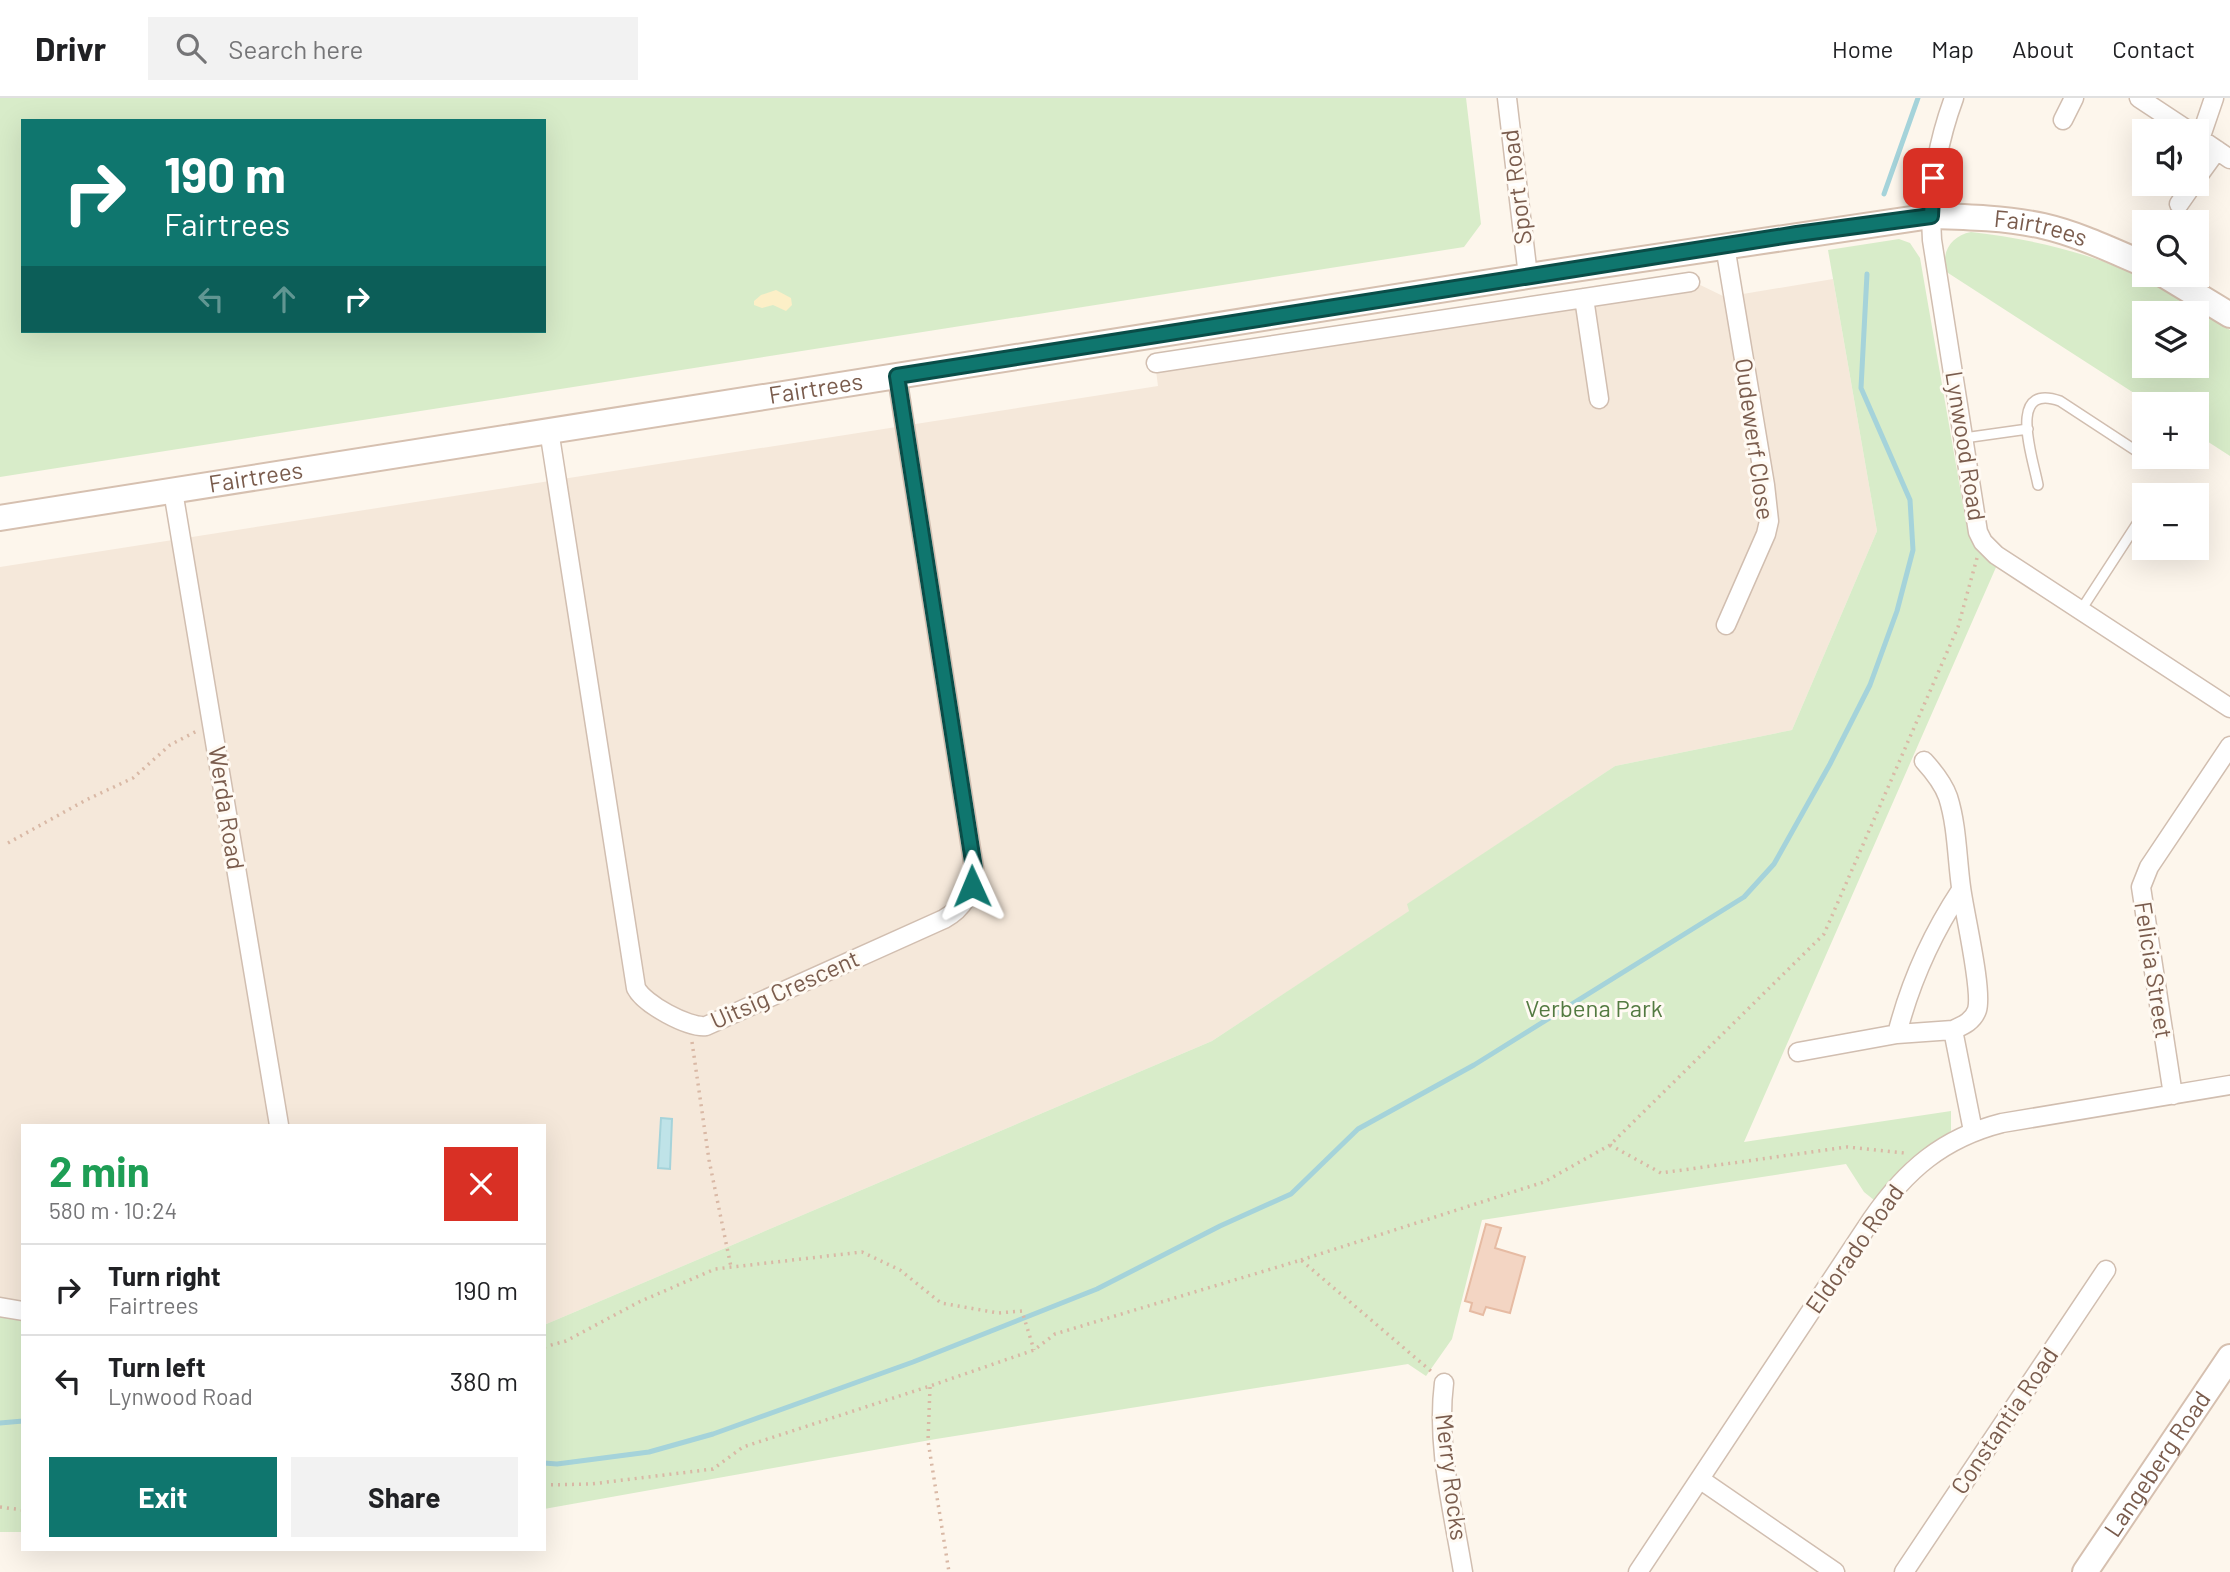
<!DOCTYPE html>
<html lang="en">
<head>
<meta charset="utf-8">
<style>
	body { margin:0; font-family:Barlow,sans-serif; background:#f2f2f2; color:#202124; height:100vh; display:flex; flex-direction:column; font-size:26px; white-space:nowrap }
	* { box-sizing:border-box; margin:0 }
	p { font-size:23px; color:#757577 }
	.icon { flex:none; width:38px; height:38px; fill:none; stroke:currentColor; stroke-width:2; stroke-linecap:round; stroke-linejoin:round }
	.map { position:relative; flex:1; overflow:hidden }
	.details { position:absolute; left:21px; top:1026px; width:525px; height:427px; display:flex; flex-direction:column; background:#fff; border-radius:0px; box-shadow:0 7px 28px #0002 }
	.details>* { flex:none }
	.guide { position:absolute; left:21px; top:21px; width:525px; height:214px; border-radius:0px; box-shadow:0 7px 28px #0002; background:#0f766e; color:#fff; overflow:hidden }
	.tools { position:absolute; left:2132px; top:21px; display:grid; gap:14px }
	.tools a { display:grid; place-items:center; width:77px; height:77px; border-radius:0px; background:#fff; box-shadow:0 7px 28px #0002; font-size:35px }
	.pin { position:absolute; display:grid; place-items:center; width:60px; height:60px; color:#fff; margin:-30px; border-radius:14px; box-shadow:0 4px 10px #0006 }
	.me { position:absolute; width:77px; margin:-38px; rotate:359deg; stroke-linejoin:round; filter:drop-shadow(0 0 5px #0008) }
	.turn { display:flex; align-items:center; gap:24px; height:147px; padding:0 28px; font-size:32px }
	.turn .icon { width:91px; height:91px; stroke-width:2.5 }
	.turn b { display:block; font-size:49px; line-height:60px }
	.lanes { display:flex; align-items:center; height:66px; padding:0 28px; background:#0003; justify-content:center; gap:35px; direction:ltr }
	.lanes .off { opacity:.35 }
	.round { display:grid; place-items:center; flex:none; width:74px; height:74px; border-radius:0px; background:#f2f2f2 }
	.head { display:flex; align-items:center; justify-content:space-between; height:119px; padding:0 28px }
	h1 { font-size:42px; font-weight:700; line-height:52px; color:#1e9e55 }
	.primary-button { display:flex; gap:14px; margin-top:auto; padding:14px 28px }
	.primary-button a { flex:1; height:80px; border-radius:0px; background:#0f766e; color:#fff; font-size:28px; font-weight:700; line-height:80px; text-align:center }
	.primary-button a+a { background:#f2f2f2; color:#202124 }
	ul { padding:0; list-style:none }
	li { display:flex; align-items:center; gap:21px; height:91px; padding:0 28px; border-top:2px solid #e0e0e0 }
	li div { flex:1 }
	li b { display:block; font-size:26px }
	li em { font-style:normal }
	header { display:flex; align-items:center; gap:42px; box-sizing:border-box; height:98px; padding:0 35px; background:#fff; border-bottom:2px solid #e0e0e0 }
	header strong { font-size:33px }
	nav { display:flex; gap:38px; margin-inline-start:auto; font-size:24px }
	.search { width:490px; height:63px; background:#f2f2f2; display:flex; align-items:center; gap:18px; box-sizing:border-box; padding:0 24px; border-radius:0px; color:#757577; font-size:26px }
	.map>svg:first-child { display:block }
	.residential { fill:#f5e8da }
	.green { fill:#d8ecc9; fill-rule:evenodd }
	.sand { fill:#fcefc7 }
	.water { fill:#bfe3e8; stroke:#a5d3da; stroke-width:2 }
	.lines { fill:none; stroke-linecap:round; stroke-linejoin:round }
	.stream { stroke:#a5d3da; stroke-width:5 }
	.building { fill:#f3d5c3; stroke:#e6bba3; stroke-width:2 }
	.service-casing { stroke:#d1beb0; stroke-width:12 }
	.minor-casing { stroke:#d1beb0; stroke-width:21 }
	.secondary-casing { stroke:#d6c0b0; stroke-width:28 }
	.path { stroke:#d9b8a5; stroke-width:3.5; stroke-dasharray:2 5; stroke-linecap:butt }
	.service { stroke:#fff; stroke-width:9 }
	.minor { stroke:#fff; stroke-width:18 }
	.secondary { stroke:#fff; stroke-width:24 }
	.route-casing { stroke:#0a4d48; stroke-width:18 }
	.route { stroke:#0f766e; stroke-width:12 }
	.labels { text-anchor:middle; stroke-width:6; stroke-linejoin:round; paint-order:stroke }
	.street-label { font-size:24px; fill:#7a5c4d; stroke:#fffaf3 }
	.park-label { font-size:24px; fill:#537a41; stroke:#fffaf3 }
</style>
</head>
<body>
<header>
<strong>Drivr</strong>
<div class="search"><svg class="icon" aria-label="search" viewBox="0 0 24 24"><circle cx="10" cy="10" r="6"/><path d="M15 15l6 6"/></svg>Search here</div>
<nav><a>Home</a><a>Map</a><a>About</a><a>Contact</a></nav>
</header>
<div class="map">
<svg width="2230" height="1474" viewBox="0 0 2230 1474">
	<rect width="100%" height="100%" fill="#fdf6ec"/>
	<path class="residential" d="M1833,181L1877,433L1792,632L1615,668L1408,806L1410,813L1212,943L544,1227V1027H23V1212L0,1208V469L1158,288L1155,265L1690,182L1725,199Z"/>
	<path class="green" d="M0,0H1466L1481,126L1464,149L0,379ZM23,23H544V233H23Z
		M1971,134C2041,142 2108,159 2171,194C2191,205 2210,219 2230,232V358L2196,336V306H2151L1945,173C1942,153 1951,138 1971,134ZM2144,215H2196V268H2144Z
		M1899,141L1910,145L1920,160L1967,430L1976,449L1997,467L1744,1044L1951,1013V1033L1908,1063L1874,1102L1864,1094L1846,1066L1482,1122L1452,1241L1426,1278L1408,1266L936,1341L544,1411V1227L1212,943L1409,813L1407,806L1615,668L1792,632L1877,433L1828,152Z
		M0,1217L23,1222V1434H0Z"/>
	<path class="sand" d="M776,192L791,200L792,207L786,213L773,207L762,210L754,207V203L761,197Z"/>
	<path class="water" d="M661,1020L672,1021L670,1071L658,1070Z"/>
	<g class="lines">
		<path class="stream" d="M1884,96L1918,0
			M0,1325L23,1323
			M544,1365L557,1366L649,1354L713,1336L913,1264L1097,1191L1220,1128L1291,1096L1358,1031L1474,967L1744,799L1774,766L1830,666L1870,587L1897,513L1913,452L1910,402L1861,290L1867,176"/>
	</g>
	<path class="building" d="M1486,1126L1501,1130L1495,1150L1525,1159L1510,1215L1486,1209L1483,1217L1470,1213L1472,1205L1465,1203Z"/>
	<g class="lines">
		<g class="service-casing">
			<path id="service" d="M1964,340L2028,331
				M2038,387C2033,360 2006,284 2060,303L2144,358
				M2081,512L2144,415"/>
		</g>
		<g class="minor-casing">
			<path id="minor" d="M1507,0L1528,178
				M1954,0C1937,46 1929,93 1932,142L1978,434L1983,444L1996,457L2230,610
				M2139,0L2189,33
				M2063,22L2074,0
				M2196,38L2230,61
				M2200,41L2214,0
				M2196,81L2217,52
				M2179,106L2193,86
				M1725,148L1765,387L1769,423L1766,436L1726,527
				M1584,200L1599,301
				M1156,265L1690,184
				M549,332L636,890C644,906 688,930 706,928L944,821C964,810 973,793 974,770L897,278
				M173,393L279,1027
				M1924,663C1934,674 1943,685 1948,699C1957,727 1957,760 1961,789C1964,814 1983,892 1977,912C1973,923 1964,927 1953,932L1973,1033
				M1953,932L1897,936C1910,885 1932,836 1961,792
				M1798,954L1897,936
				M2173,997L2141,789L2149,769L2230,648
				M0,1209L23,1213
				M1444,1285C1436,1348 1453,1412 1463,1474
				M1701,1382L1835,1474
				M1638,1474L1872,1121C1906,1072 1943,1040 2002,1025L2230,987
				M1904,1474L2106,1172"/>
		</g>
		<g class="secondary-casing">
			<g id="secondary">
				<path d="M2164,177L2230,217"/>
				<path id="s1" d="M0,420L1528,178L1931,118C1968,119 2006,120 2043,128C2078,136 2111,152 2144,166"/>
				<path id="s2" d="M2085,1474L2230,1259"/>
			</g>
		</g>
		<path class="path" d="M8,745L86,702L133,680L170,647L197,633
			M692,944L709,1062L731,1169
			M1610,1047L1661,1075L1847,1049L1905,1055
			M1301,1162L1544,1084L1610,1047L1824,836L1958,529L1977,460
			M544,1249L566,1243L639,1204L715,1171L862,1154L900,1172L941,1205L998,1215L1022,1213L1034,1252
			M930,1289L928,1343L949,1474
			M544,1387L591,1386L713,1371L743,1349L930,1288L1034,1252L1055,1236L1301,1162L1432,1274
			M0,1409L23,1412"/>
		<use href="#service" class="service"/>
		<use href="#minor" class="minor"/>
		<use href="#secondary" class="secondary"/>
	</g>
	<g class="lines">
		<g class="route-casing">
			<path id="route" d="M972,788L974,770L897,278L1797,136L1931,118L1933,80"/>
		</g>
		<use href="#route" class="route"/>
	</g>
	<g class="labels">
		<g class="street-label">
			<text transform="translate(1517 89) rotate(-97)" y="8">Sport Road</text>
			<text dy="8" stroke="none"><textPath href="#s1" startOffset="2065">Fairtrees</textPath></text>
			<text dy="8" stroke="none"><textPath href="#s1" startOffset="826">Fairtrees</textPath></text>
			<text transform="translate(1754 341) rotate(82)" y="8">Oudewerf Close</text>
			<text transform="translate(1965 348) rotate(81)" y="8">Lynwood Road</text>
			<text dy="8" stroke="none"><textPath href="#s1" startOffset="259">Fairtrees</textPath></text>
			<text transform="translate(226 710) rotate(81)" y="8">Werda Road</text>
			<text transform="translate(2153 872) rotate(81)" y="8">Felicia Street</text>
			<text transform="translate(785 892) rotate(-24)" y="8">Uitsig Crescent</text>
			<text transform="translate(1855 1151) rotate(-55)" y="8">Eldorado Road</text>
			<text transform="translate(2005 1323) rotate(-56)" y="8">Constantia Road</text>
			<text dy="8" stroke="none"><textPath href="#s2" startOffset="130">Langeberg Road</textPath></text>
			<text transform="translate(1451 1379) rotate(83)" y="8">Merry Rocks</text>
		</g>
		<g class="park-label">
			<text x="1594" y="919">Verbena Park</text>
		</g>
	</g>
</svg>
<div class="tools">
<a><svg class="icon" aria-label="sound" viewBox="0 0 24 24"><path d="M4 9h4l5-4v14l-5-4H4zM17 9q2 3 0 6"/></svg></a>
<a><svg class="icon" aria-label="search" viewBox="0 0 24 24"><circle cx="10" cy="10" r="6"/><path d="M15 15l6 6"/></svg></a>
<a><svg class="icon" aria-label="layers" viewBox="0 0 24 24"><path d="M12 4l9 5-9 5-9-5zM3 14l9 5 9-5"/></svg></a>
<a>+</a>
<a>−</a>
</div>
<div class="pin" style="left:1933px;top:80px;background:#d93025"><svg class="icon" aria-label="arrive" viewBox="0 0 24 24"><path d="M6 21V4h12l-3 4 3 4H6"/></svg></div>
<svg class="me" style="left:972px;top:788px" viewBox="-20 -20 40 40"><path d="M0-17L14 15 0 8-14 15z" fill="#0f766e" stroke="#fff" stroke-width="4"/></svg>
<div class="guide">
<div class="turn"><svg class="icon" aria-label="right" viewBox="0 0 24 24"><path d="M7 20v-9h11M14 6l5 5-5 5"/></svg><div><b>190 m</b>Fairtrees</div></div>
<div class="lanes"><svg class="icon off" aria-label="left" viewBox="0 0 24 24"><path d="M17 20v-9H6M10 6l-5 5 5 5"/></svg><svg class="icon off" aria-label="ahead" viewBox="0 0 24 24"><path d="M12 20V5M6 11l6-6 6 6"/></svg><svg class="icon" aria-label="right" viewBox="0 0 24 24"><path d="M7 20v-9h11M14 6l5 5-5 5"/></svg></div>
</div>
<section class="details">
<div class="head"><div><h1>2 min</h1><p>580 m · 10:24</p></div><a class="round" style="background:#d93025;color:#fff"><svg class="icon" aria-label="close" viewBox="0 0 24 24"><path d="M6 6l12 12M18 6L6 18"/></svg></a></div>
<ul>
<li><svg class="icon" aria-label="right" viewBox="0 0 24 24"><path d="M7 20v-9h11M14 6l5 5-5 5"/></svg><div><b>Turn right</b><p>Fairtrees</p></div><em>190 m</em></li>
<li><svg class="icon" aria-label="left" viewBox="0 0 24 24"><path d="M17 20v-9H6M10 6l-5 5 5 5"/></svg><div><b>Turn left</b><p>Lynwood Road</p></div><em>380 m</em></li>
</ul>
<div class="primary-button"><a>Exit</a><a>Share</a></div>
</section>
</div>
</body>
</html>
